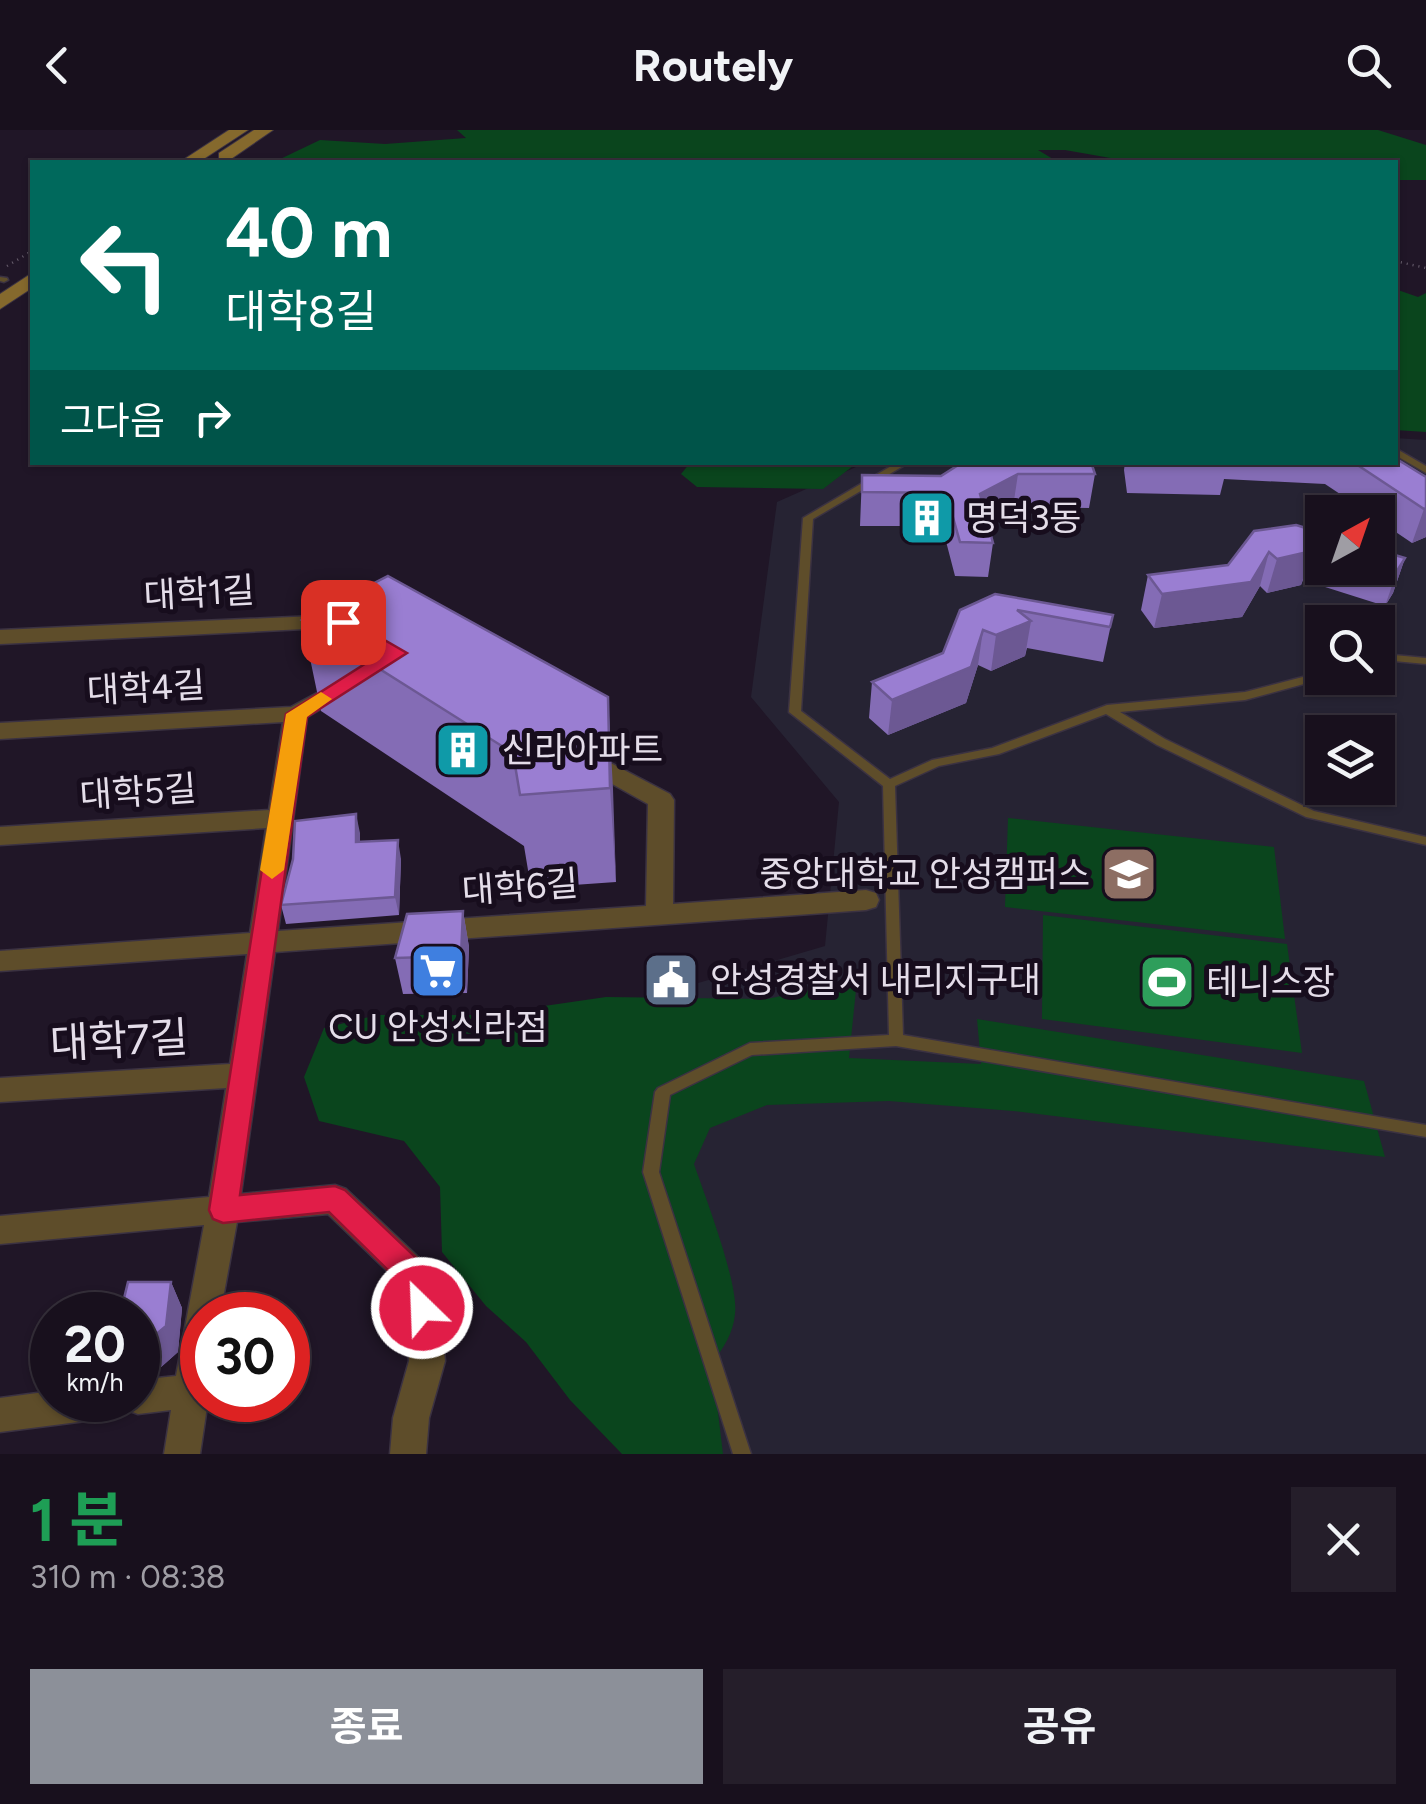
<!DOCTYPE html>
<html lang="ko">
<head>
<meta charset="utf-8">
<style>
	body { margin:0; font-family:Figtree,"Noto Sans KR",sans-serif; background:#251e2a; color:#f1f3f6; height:100vh; display:flex; flex-direction:column; font-size:38px; white-space:nowrap }
	* { box-sizing:border-box; margin:0 }
	p { font-size:32px; color:#9f9da4 }
	.icon { flex:none; width:55px; height:55px; fill:none; stroke:currentColor; stroke-width:2; stroke-linecap:round; stroke-linejoin:round }
	.map { position:relative; height:1324px; overflow:hidden }
	.details { display:flex; flex-direction:column; background:#18101d; flex:1 }
	.details>* { flex:none }
	.hud { position:absolute; left:30px; top:30px; width:1368px; height:305px; border-radius:0px; box-shadow:0 2px 8px #0004,0 0 0 2px #36303b; background:#00695c; color:#fff; overflow:hidden }
	.needle { width:65px; rotate:40deg }
	.tools { position:absolute; left:1305px; top:365px; display:grid; gap:20px }
	.tools a { display:grid; place-items:center; width:90px; height:90px; border-radius:0px; background:#18101d; box-shadow:0 2px 8px #0004,0 0 0 2px #36303b; font-size:50px }
	.speed { position:absolute; left:30px; top:1162px; display:flex; gap:20px; font-size:50px; font-weight:700; text-align:center }
	.speed>* { display:grid; place-content:center; width:130px; height:130px; border-radius:50%; background:#18101d; box-shadow:0 2px 8px #0004,0 0 0 2px #36303b; line-height:1 }
	.speed small { font-size:25px; font-weight:400 }
	.speed .limit { border:15px solid #d22; background:#fff; color:#111 }
	.pin { position:absolute; display:grid; place-items:center; width:85px; height:85px; color:#fff; margin:-42px; border-radius:20px; box-shadow:0 5px 15px #0006 }
	.me { position:absolute; width:110px; margin:-55px; rotate:336deg; stroke-linejoin:round; filter:drop-shadow(0 0 8px #0008) }
	.turn { display:flex; align-items:center; gap:35px; height:210px; padding:0 30px; font-size:45px }
	.turn .icon { width:130px; height:130px; stroke-width:2.5 }
	.turn b { display:block; font-size:70px; line-height:85px }
	.then { display:flex; align-items:center; height:95px; padding:0 30px; background:#0003; gap:20px; font-size:38px }
	.round { display:grid; place-items:center; flex:none; width:105px; height:105px; border-radius:0px; background:#251e2a }
	.headline { display:flex; align-items:center; justify-content:space-between; height:170px; padding:0 30px }
	h1 { font-size:60px; font-weight:700; line-height:75px; color:#1e9e55 }
	.button { display:flex; gap:20px; margin-top:auto; padding:20px 30px }
	.button a { flex:1; height:115px; border-radius:0px; background:#8c9099; color:#fff; font-size:40px; font-weight:700; line-height:115px; text-align:center }
	.button a+a { background:#251e2a; color:#f1f3f6 }
	header { display:flex; justify-content:space-between; align-items:center; height:130px; padding:0 30px; background:#18101d; font-size:45px; font-weight:700 }
	.map>svg:first-child { display:block }
	.education { fill:#262333; fill-rule:evenodd }
	.green { fill:#0a451d }
	.lines { fill:none; stroke-linecap:round; stroke-linejoin:round }
	.lane-casing { stroke:#3b3242; stroke-width:3 }
	.street-casing { stroke:#3b3242; stroke-width:3 }
	.secondary-casing { stroke:#3b3242; stroke-width:2 }
	.path { stroke:#69606f; stroke-width:2.5; stroke-dasharray:1 5; stroke-linecap:butt }
	.lane { fill:#5e4d2a; fill-rule:evenodd }
	.street { fill:#5e4d2a; fill-rule:evenodd }
	.secondary { fill:#85692d; fill-rule:evenodd }
	.wall { fill:#846cb5 }
	.shaded-wall { fill:#6c5893 }
	.building { fill:#9a7ed2; stroke:#6c5893; stroke-width:2.5 }
	.route { fill:#e11d48; stroke:#92132f; stroke-width:2.5 }
	.slow { fill:#f59e0b }
	.labels { text-anchor:middle; stroke-width:10; stroke-linejoin:round; paint-order:stroke }
	.poi-label { font-size:35px; fill:#e4dde9; stroke:#170d1d; text-anchor:start }
	.street-label { font-size:35px; fill:#e4dde9; stroke:#170d1d }
	.near-street-label { font-size:42px; fill:#e4dde9; stroke:#170d1d }
</style>
</head>
<body>
<header><svg class="icon" aria-label="back" viewBox="0 0 24 24"><path d="M15 5l-7 7 7 7"/></svg>Routely<svg class="icon" aria-label="search" viewBox="0 0 24 24"><circle cx="10" cy="10" r="6"/><path d="M15 15l6 6"/></svg></header>
<div class="map">
<svg width="1426" height="1324" viewBox="0 0 1426 1324">
	<rect width="100%" height="100%" fill="#201627"/>
	<path class="education" d="M1395,308L1426,310V1324H670L601,964L657,865L825,816L839,672L751,567L777,372L865,333L1395,332ZM1322,382H1378V438H1322ZM1322,492H1378V548H1322ZM1322,602H1378V658H1322Z"/>
	<path class="green" d="M457,0H1378L1426,15V50H1395V32H1133L1065,20H1038L1058,32L276,31L320,10L385,14L466,8Z
		M1395,159L1418,167L1426,163V302L1395,300Z
		M690,333V332L857,333L823,359L697,357L681,344Z
		M1008,688L1274,717L1285,809L1005,777Z
		M1043,785L1287,814L1302,923L1042,889Z
		M857,850L849,928L981,934L977,889L1364,951L1385,1027L1013,981L889,971L767,975L710,998L694,1034C705,1066 739,1154 735,1184C733,1204 724,1217 712,1233L723,1324H622L570,1270L526,1212L486,1176L442,1122L440,1057L404,1011L319,991L304,947L324,898L377,885H483L606,867L767,869Z"/>
	<g class="lines">
		<g class="lane-casing">
			<path id="lane" d="M0,147L7,148L8,150L4,152L0,151Z
				M1395,318L1426,336V343L1395,325Z
				M898,332H910L813,389L801,581L890,649L932,630L992,618L1107,575L1245,562L1322,542V548H1326L1245,570L1120,582L1165,609L1314,681L1426,707V715L1306,687L1157,615L1106,584L999,624L939,636L895,656L903,905L1426,995V1007L896,916L752,925L670,965L659,1042L751,1324H733L643,1042L655,962L658,958L750,913L889,905L883,656L789,582L803,388Z
				M1394,525L1426,528V534L1394,531L1378,535V529Z"/>
		</g>
		<g class="street-casing">
			<path id="street" d="M337,485L348,492L345,497L0,514V500Z
				M345,548L357,555L353,560L307,587L278,801L646,776L648,674L573,632L570,626L582,618L670,664L674,670L673,774L866,760L876,763L879,770L876,777L866,780L275,822L241,1064L335,1055L346,1059L432,1140L437,1151L445,1231L429,1288L426,1324H390L393,1288L409,1231L404,1157L328,1084L237,1092L220,1185H202V1270H208L200,1324H164L171,1280L138,1284L130,1281L117,1287L0,1302V1268L52,1261V1270H138V1250L176,1246L204,1095L0,1114V1086L209,1067L226,958L0,972V948L230,934L247,824L0,841V821L250,803L266,698L0,715V697L269,680L283,592L0,609V593L291,577Z"/>
		</g>
		<g class="secondary-casing">
			<path id="secondary" d="M229,0H248L199,32H180Z
				M254,0H273L231,29H219V23Z
				M32,143V158L0,179V164Z"/>
		</g>
		<path class="path" d="M1395,131L1426,138
			M7,136L32,121"/>
		<use href="#lane" class="lane"/>
		<use href="#street" class="street"/>
		<use href="#secondary" class="secondary"/>
	</g>
	<path class="wall" d="M963,332L1095,344L1089,378L1013,377L987,391L993,413L988,447L955,446L942,396H860L862,345L941,346Z
		M1125,332H1395L1426,347V407L1412,413L1378,390V382H1367L1325,354L1224,349L1220,365L1127,363L1124,340Z
		M1322,403V438H1378V420L1405,428L1393,463L1385,476L1303,450L1301,455L1267,463L1260,456L1242,487L1154,498L1141,480L1148,445L1228,435Z
		M960,480L1113,485L1103,532L1027,518L1025,526L991,541L978,535L966,573L888,605L869,588L872,552L943,523Z
		M302,490L608,567L616,752L531,758L524,716L321,581Z
		M356,684L360,712L401,729L399,785L286,794L281,775Z
		M463,781L469,817L467,863L403,864L395,828Z
		M171,1152L182,1178L178,1222L160,1238H138V1185Z"/>
	<path class="shaded-wall" d="M1018,344L1013,377L976,398L980,364Z
		M1426,378V407L1412,413L1424,379Z
		M1312,421L1301,455L1267,463L1277,429Z
		M1269,422L1260,456L1242,487L1154,498L1162,464Z
		M1405,428L1393,463L1385,476L1397,441Z
		M1031,491L1025,526L991,541L996,505Z
		M983,500L978,535L966,573L888,605L892,570Z
		M608,567L613,659L616,752L610,658Z
		M356,684L360,703V731L356,712Z
		M398,710L401,729L399,785L395,767Z
		M463,781L469,817L467,863L461,826Z
		M171,1152L182,1178L178,1222L160,1238L147,1212Z"/>
	<path class="building" d="M1395,328L1426,347V378L1424,379L1353,332H1395Z
		M963,332H1091L1095,344H1018L980,364L993,413L960,412L946,363L862,362V345L941,346Z
		M1296,395L1322,403V419L1307,414L1312,421L1277,429L1269,422L1251,452L1162,464L1148,445L1228,435L1254,401Z
		M1378,420L1405,428L1397,441L1378,436Z
		M388,446L608,567L610,658L520,665L513,623L302,490Z
		M995,464L1113,485L1110,497L1017,480L1031,491L996,505L983,500L971,537L892,570L872,552L943,523L960,480Z
		M356,684V712L398,710L395,767L281,775L293,729L295,691Z
		M463,781L461,826L395,828L407,784Z
		M128,1152H171L166,1196L147,1212H138V1185H120Z"/>
	<path class="route" d="M343,486L407,523L307,587L240,1065L335,1056L345,1060L430,1141L438,1178L433,1188L422,1192L411,1188L405,1157L329,1082L223,1093L213,1089L209,1080L286,584L382,523L336,496L333,492Z"/>
	<path class="slow" d="M321,562L332,569L307,587L284,740L272,749L260,740L286,584Z"/>
	<defs>
		<g id="building-square" transform="scale(2.875)"><rect x="-9" y="-9" width="18" height="18" rx="4" fill="#0f9aa8" stroke="#170d1d"/><path d="M-4-6H4V6H1V3H-1V6H-4ZM-2.5-4.3h1.7v1.8h-1.7ZM.8-4.3h1.7v1.8H.8ZM-2.5-1h1.7V.8h-1.7ZM.8-1h1.7V.8H.8Z" fill="#fff"/></g>
		<g id="university-square" transform="scale(2.875)"><rect x="-9" y="-9" width="18" height="18" rx="4" fill="#8d6e63" stroke="#170d1d"/><path d="M0-5L7-2L0 1L-7-2ZM-4 1L0 2.5L4 1V4Q0 6-4 4Z" fill="#fff"/></g>
		<g id="supermarket-square" transform="scale(2.875)"><rect x="-9" y="-9" width="18" height="18" rx="4" fill="#3f7fe0" stroke="#170d1d"/><path d="M-6-5.5h2.5l.6 2H6L4.5 2H-2.5L-4.4-4H-6ZM-1.5 3.2a1.3 1.3 0 1 0 .1 0ZM3 3.2a1.3 1.3 0 1 0 .1 0Z" fill="#fff"/></g>
		<g id="civic-square" transform="scale(2.875)"><rect x="-9" y="-9" width="18" height="18" rx="4" fill="#5c6f8a" stroke="#170d1d"/><path d="M-.6-6.5H3V-4.5H.6V-3L4-1V1h2V6H-6V1h2V-1L-.6-3ZM-1.2 2.5V6h2.4V2.5Z" fill="#fff"/></g>
		<g id="stadium-square" transform="scale(2.875)"><rect x="-9" y="-9" width="18" height="18" rx="4" fill="#2e9e5b" stroke="#170d1d"/><path d="M0-5a6.5 5 0 1 0 0 10a6.5 5 0 1 0 0-10ZM-3.5-1.8h7v3.6h-7Z" fill="#fff"/></g>
	</defs>
	<g fill-rule="evenodd">
		<use href="#building-square" x="927" y="388"/>
		<use href="#building-square" x="463" y="620"/>
		<use href="#university-square" x="1129" y="744"/>
		<use href="#supermarket-square" x="438" y="841"/>
		<use href="#civic-square" x="671" y="850"/>
		<use href="#stadium-square" x="1167" y="852"/>
	</g>
	<g class="labels">
		<g class="poi-label">
			<text x="966" y="400">명덕3동</text>
			<text x="502" y="632">신라아파트</text>
			<text x="1090" y="756" text-anchor="end">중앙대학교 안성캠퍼스</text>
			<text x="710" y="862">안성경찰서 내리지구대</text>
			<text x="1206" y="864">테니스장</text>
			<text x="438" y="909" text-anchor="middle">CU 안성신라점</text>
		</g>
		<g class="street-label">
			<text transform="translate(199 463) rotate(-3)" y="12">대학1길</text>
			<text transform="translate(146 558) rotate(-3)" y="12">대학4길</text>
			<text transform="translate(138 662) rotate(-4)" y="12">대학5길</text>
			<text transform="translate(520 757) rotate(-4)" y="12">대학6길</text>
		</g>
		<g class="near-street-label">
			<text transform="translate(119 910) rotate(-3)" y="15">대학7길</text>
		</g>
	</g>
</svg>
<div class="tools">
<a><svg class="needle" viewBox="-14 -14 28 28"><path d="M0-13l5 13h-10z" fill="#e53935"/><path d="M0 13l5-13h-10z" fill="#9f9da4"/></svg></a>
<a><svg class="icon" aria-label="search" viewBox="0 0 24 24"><circle cx="10" cy="10" r="6"/><path d="M15 15l6 6"/></svg></a>
<a><svg class="icon" aria-label="layers" viewBox="0 0 24 24"><path d="M12 4l9 5-9 5-9-5zM3 14l9 5 9-5"/></svg></a>
</div>
<div class="speed"><div>20<small>km/h</small></div><div class="limit">30</div></div>
<div class="pin" style="left:343px;top:492px;background:#d93025"><svg class="icon" aria-label="arrive" viewBox="0 0 24 24"><path d="M6 21V4h12l-3 4 3 4H6"/></svg></div>
<svg class="me" style="left:422px;top:1178px" viewBox="-20 -20 40 40"><circle r="17" fill="#e11d48" stroke="#fff" stroke-width="3"/><path d="M0-11L8 9 0 5-8 9z" fill="#fff"/></svg>
<div class="hud">
<div class="turn"><svg class="icon" aria-label="left" viewBox="0 0 24 24"><path d="M17 20v-9H6M10 6l-5 5 5 5"/></svg><div><b>40 m</b>대학8길</div></div>
<div class="then">그다음<svg class="icon" aria-label="right" viewBox="0 0 24 24"><path d="M7 20v-9h11M14 6l5 5-5 5"/></svg></div>
</div>
</div>
<section class="details">
<div class="headline"><div><h1>1 분</h1><p>310 m · 08:38</p></div><a class="round"><svg class="icon" aria-label="close" viewBox="0 0 24 24"><path d="M6 6l12 12M18 6L6 18"/></svg></a></div>
<div class="button"><a>종료</a><a>공유</a></div>
</section>
</body>
</html>
